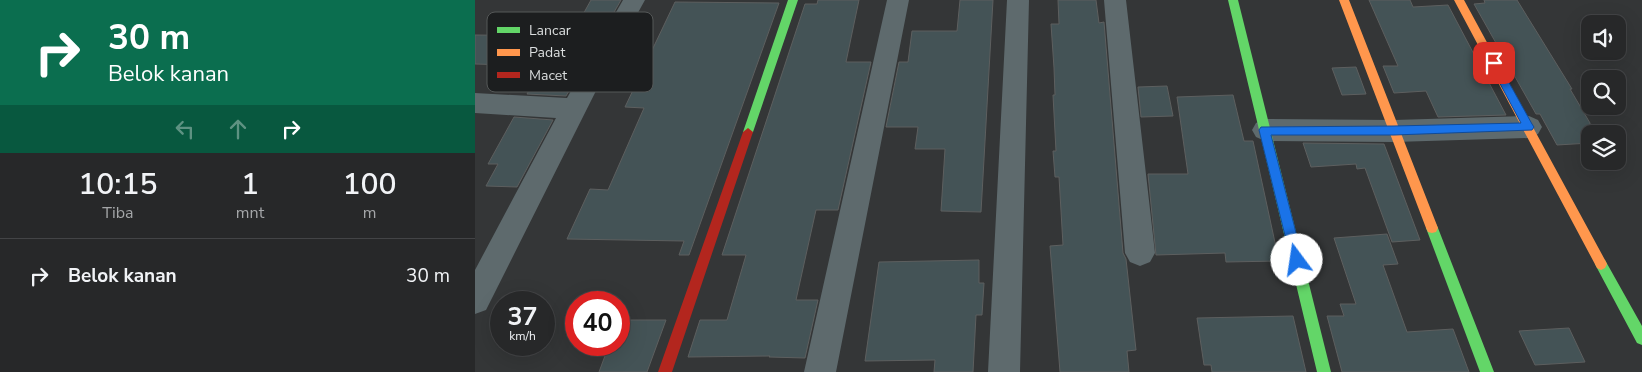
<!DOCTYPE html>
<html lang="id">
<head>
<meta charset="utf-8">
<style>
	body { margin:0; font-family:"Nunito Sans",sans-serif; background:#2f3031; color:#f1f3f6; height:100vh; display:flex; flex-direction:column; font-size:19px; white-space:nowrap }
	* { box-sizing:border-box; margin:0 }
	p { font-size:16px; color:#a4a6a8 }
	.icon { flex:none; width:28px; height:28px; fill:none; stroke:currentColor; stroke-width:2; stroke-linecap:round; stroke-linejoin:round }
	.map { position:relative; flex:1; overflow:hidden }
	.panel { display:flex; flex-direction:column; background:#272829; width:475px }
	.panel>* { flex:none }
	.hud { background:#0b6e4f; color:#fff; overflow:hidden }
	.controls { position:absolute; left:1106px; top:15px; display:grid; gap:10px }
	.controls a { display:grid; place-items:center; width:45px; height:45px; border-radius:10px; background:#272829; box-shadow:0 5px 20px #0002,0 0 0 1px #434446; font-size:25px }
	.speed { position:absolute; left:15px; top:291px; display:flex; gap:10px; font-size:25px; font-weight:700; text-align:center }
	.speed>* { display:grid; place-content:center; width:65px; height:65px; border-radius:50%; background:#272829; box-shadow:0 5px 20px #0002,0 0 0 1px #434446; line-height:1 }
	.speed small { font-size:12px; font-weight:400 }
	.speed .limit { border:8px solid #d22; background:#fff; color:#111 }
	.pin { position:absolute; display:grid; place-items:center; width:42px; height:42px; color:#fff; margin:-21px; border-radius:10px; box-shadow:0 2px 8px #0006 }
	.me { position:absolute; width:55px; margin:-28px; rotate:346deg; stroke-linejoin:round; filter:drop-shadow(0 0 4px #0008) }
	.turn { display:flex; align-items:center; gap:18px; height:105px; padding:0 25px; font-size:22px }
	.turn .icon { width:65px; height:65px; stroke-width:2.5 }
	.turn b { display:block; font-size:35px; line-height:42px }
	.lanes { display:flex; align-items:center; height:48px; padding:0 25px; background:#0003; justify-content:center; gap:25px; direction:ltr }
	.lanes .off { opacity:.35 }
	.eta { display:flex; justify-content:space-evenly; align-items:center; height:85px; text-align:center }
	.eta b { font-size:30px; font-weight:600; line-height:35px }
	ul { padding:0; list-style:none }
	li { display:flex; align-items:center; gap:15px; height:75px; padding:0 25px; border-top:1px solid #434446 }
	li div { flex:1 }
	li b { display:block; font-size:19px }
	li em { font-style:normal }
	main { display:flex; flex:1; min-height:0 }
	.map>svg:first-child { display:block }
	.building { fill:#445356; stroke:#5d5f5f }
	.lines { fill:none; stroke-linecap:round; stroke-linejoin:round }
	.street { fill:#5e6a6d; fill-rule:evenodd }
	.fast { fill:#63d668; fill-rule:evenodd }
	.slow { fill:#ff974d; fill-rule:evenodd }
	.jam { fill:#b3261e; fill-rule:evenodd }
	.route { fill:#1a73e8; stroke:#114b97 }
	.key { fill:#1c1e1f; stroke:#555858; stroke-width:1 }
	.key-label { font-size:14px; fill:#dbdede }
</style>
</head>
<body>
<main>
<section class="panel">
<div class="hud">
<div class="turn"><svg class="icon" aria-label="right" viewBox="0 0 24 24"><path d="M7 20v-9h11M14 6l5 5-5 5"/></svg><div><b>30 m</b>Belok kanan</div></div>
<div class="lanes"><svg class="icon off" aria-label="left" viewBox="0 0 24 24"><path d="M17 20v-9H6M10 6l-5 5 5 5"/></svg><svg class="icon off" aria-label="ahead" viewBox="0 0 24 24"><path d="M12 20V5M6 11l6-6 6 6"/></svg><svg class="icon" aria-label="right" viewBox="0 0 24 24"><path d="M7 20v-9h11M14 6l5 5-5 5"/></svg></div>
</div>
<div class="eta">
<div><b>10:15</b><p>Tiba</p></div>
<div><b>1</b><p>mnt</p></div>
<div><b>100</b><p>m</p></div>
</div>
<ul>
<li><svg class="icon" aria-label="right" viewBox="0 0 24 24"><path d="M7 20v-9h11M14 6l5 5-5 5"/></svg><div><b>Belok kanan</b></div><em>30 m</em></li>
</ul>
</section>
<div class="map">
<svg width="1167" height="372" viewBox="0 0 1167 372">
	<rect width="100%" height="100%" fill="#343637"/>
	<path class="building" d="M116,0H146L91,96L52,94L64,73L31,72L35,65L0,64V35L96,36Z
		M343,0H384L371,62H396L363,210H341L321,300H343L330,358L294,357L295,356L213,357L225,320H252L271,255H247L330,4H342Z
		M485,0H518L506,212L466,211L470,149H440L443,127H411L424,62H433L437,31H482Z
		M583,0H621L624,23L629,22L648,253L651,259L661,350L652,351L654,372H585L575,246L588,245L584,177H580L578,151H581L578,95H580L579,68L576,24H584Z
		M894,0H935L938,7L973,5L1031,115L963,117L951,91L919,93L908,66H923Z
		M1009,0H1042L1097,89H1095L1115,123V143L1082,145L1065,114H1061L999,4L1010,3Z
		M200,2L304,3L214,255H204L209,241L92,239L115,189L133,190L169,108L150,107Z
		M881,67L891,94L867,95L857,68Z
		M692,86L698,116L666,117L663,87Z
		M758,95L769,141H778L804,261L751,262L750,253L681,255L673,174H713L702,97Z
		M39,117L78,120L42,187L11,186L23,164H13Z
		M828,143L909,144L945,240L917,242L890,168L882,169L881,164L836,167Z
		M912,234L923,264L908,265L932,332L978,329L994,372H867L852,316H869L865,304H881L859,238Z
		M504,260V283H509L507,315H501L498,372H459L460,360L390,361L404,262Z
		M818,316L831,372H737L736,365H729L722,318Z
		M144,320H191L172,372H124L134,345H144Z
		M1094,328L1110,362L1060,365L1044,331Z"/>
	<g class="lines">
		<path class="street" d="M148,0H170L135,63L11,310L0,314V270L81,118L0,113V93L92,98Z
			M412,0H434L361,372H329Z
			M532,0H554L545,372H513Z
			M629,0H651L680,253L675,262L665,266L655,262L650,253Z
			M1054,116L1063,120L1067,127L1063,134L1054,138L919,142L790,141L781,137L777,130L781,123L790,119L919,120Z"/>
		<path class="fast" d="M313,0H323L278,132L273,136L268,132Z
			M753,0H763L856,372H842Z
			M957,223L961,224L963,228L1019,372H1005L951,228L953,224Z
			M1126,258L1130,260L1167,326V345L1162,343L1122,268L1120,264L1122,260Z"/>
		<path class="slow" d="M864,0H874L963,228L961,232L957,233L953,232L951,228Z
			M979,0H989L1130,260L1132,264L1130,268L1126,270L1122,268Z"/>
		<path class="jam" d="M273,128L278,132L197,372H183L268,132Z"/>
	</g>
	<path class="route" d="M1019,60L1022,61L1057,124L1059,127L1057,130L919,135H796L828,260L826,264L822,266L817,264L784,130L786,127L919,126L1046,123L1014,63Z"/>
	<rect x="12" y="12" width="166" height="80" rx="8" class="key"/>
	<rect x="22" y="27" width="23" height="6" fill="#63d668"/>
	<rect x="22" y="49" width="23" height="7" fill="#ff974d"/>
	<rect x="22" y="72" width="23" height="6" fill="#b3261e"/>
	<g class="key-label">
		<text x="54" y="35">Lancar</text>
		<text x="54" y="57">Padat</text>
		<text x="54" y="80">Macet</text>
	</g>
</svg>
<div class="controls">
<a><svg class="icon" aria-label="sound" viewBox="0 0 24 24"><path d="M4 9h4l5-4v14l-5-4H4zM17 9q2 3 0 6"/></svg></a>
<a><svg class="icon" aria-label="search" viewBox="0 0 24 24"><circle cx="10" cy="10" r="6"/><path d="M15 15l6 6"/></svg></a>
<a><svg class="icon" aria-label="layers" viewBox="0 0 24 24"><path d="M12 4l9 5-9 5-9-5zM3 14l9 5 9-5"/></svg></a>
</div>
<div class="speed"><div>37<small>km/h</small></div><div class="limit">40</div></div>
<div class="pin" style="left:1019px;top:63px;background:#d93025"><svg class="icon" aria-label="arrive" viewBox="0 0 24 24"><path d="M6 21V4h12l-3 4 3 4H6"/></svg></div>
<svg class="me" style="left:822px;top:260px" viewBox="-20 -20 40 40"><circle r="19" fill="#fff"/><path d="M0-13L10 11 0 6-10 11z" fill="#1a73e8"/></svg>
</div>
</main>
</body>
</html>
